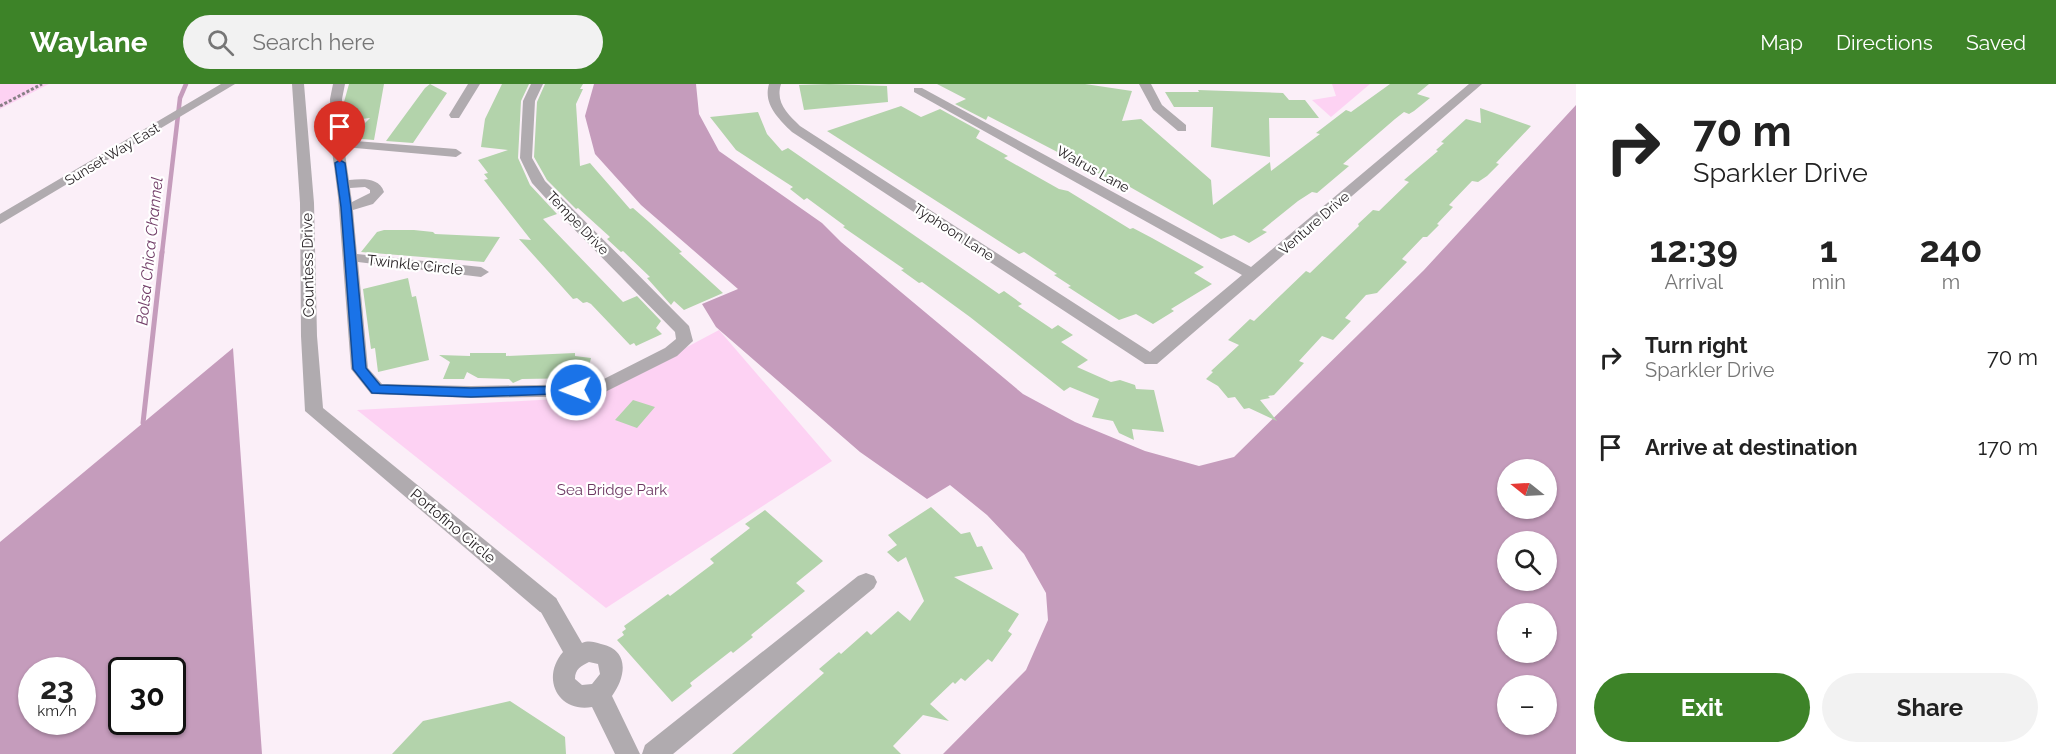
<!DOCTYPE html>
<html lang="en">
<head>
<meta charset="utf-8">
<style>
	body { margin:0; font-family:Raleway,sans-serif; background:#f2f2f2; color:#222; height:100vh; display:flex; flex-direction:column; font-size:22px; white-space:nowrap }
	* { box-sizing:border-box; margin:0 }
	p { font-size:20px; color:#767676 }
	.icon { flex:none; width:33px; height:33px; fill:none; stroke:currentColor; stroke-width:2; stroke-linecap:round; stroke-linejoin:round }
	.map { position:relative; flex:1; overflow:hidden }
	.details { display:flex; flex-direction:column; background:#fff; width:480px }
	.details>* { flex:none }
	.top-card { background:#fff; color:#222; overflow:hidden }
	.needle { width:39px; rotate:288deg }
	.controls { position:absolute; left:1497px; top:375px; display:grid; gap:12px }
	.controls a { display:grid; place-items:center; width:60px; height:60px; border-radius:50%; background:#fff; box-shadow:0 2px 4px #0004; font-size:30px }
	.speed { position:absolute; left:18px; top:573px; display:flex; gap:12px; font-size:30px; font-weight:700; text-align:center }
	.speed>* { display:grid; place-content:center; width:78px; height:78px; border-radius:50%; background:#fff; box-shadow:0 2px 4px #0004; line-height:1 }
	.speed small { font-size:15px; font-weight:400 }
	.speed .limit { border:3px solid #111; border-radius:9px; background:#fff; color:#111 }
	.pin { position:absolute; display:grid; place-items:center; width:51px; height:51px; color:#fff; margin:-62px -26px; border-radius:50% 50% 50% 0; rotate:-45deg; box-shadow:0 0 6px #0007 }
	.pin .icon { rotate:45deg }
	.me { position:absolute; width:66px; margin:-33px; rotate:269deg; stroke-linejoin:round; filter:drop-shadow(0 0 4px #0008) }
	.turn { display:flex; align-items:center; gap:21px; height:126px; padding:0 18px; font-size:27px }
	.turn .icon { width:78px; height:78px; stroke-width:2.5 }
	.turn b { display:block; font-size:42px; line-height:51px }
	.eta { display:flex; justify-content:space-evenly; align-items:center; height:102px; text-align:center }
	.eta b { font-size:36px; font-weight:700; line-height:42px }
	.primary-button { display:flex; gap:12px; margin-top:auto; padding:12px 18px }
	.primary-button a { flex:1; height:69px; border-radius:36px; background:#3d8328; color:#fff; font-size:24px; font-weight:700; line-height:69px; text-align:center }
	.primary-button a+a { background:#f2f2f2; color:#222 }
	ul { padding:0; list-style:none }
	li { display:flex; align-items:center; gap:18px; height:90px; padding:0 18px }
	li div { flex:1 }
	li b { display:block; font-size:22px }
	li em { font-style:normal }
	header { display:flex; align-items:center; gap:36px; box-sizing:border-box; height:84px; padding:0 30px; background:#3d8328; color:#fff }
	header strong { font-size:28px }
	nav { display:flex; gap:33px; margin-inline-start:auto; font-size:21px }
	.search { width:420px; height:54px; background:#f2f2f2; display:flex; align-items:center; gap:15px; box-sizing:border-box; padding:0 21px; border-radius:33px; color:#767676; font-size:22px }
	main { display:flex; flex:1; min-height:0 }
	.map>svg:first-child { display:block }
	.green { fill:#fdd2f3 }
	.water { fill:#c59cbc; fill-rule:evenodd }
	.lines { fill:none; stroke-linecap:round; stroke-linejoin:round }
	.stream-far1 { stroke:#c59cbc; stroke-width:4.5 }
	.stream { stroke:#c59cbc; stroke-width:5 }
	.building { fill:#b3d3ab }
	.path { stroke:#877f85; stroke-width:3; stroke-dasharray:3 2; stroke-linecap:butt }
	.minor { fill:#b0abaf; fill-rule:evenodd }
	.tertiary { fill:#b0abaf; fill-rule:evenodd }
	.route { fill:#1a73e8; stroke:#114b97; stroke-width:1.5 }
	.labels { text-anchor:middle; stroke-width:4.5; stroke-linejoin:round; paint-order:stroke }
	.far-street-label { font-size:14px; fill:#282326; stroke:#fff }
	.street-label { font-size:15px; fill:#282326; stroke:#fff }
	.park-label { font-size:15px; fill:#6d3963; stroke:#fff }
	.water-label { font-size:16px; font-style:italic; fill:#723e68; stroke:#fff }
</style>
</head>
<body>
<header>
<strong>Waylane</strong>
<div class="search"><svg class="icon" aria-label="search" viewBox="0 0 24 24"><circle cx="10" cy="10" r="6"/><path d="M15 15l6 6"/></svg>Search here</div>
<nav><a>Map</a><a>Directions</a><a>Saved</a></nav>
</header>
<main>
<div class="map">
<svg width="1576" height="670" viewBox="0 0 1576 670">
	<rect width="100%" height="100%" fill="#fbeff8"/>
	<path class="green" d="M0,0H49L0,25Z
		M1332,0H1370L1331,33L1312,16L1336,12Z
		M719,246L832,377L606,524L357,326L593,313Z"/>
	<path class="water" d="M594,0H696L699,30L719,67L822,139L841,158L1023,310L1075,338L1145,367L1199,382L1234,373L1424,186L1576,21V670H943L1026,586L1048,536L1046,509L1024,470L987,431L950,401L927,415L860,368L716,243L702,220L738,205L641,121L595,70L585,32ZM1508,386H1546V424H1508ZM1508,458H1546V496H1508ZM1508,530H1546V568H1508ZM1508,602H1546V640H1508Z
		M233,264L262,670H0V458ZM32,586H82V638H32ZM122,586H172V638H122Z"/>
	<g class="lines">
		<path class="stream-far1" d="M162,169L180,14L186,0"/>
		<path class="stream" d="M143,339L162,168"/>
	</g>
	<path class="building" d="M349,0H384L374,56L350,54L370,34L345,37L344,18Z
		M430,0L447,9L413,59L386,57L425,4Z
		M502,0H529L521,17L518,74L530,101L557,130L543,135L623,218L637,212L661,237L656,244L662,250L636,262L634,259L630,261L591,220L587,218L583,219L577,214L573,215L519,155L531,156L484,96L488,95L484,90L488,89L478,76L508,66L481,63L485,35Z
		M545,0H583L580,5H583L576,20L580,82L590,79L630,125L633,124L649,138L682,168L679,169L723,209L684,226L674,217L671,221L647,194L650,193L623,167L621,168L607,155L610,153L578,124L576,125L547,96L534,73L537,18Z
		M829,0L887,2L888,18L804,26L799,1Z
		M937,0H1085L1132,7L1122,37L1141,35L1211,96L1213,121L1270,78L1271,87L1320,50L1316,49L1346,26L1351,28L1390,0H1429L1417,10L1430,14L1414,27L1409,30L1404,28L1395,35L1343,80L1349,82L1317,109L1312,108L1298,117L1262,146L1267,148L1249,159L1234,151L1221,155L1123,99H1117L988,32L986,36L955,20L966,15Z
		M1198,6L1283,9L1289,16H1305L1319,34H1269L1270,73L1211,63L1213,23H1174L1165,8H1199Z
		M901,22L921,33L940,25L980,47L976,54L1008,72L1004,74L1059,105L1068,107L1130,145L1133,144L1152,154L1204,183L1194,189L1212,200L1171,225L1174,227L1153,240L1136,230L1119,236L1068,203L1071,202L1054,191L1057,190L1024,168L1019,170L827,47Z
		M1480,24L1531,42L1496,79L1499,80L1487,92L1478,98L1472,97L1449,121L1453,123L1437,140L1439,141L1427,153H1423L1402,175L1407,178L1377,209L1366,211L1345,234L1351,237L1333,256L1322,252L1299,277L1304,279L1274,311L1268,312L1270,314L1260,316L1277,337L1249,324L1244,325L1235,313L1228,314L1218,302L1206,295L1213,288L1211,287L1239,261L1228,256L1250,235L1254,237L1306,187L1310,189L1359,142L1358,140L1373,126L1379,127L1409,98L1404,96L1438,67L1436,66L1444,59L1441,58L1466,35L1481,39Z
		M758,28L767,50L782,67L788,64L999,210L1004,207L1022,220L1018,222L1052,245L1058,241L1073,251L1061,258L1088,276L1077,283L1111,298L1120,296L1135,301L1136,305L1154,306L1164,348L1132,345L1134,356L1119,349L1113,337L1092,333L1099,315L1070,303L1064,307L970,233L922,198L919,199L901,186L904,185L843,143L845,142L807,114L804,116L790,105L793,103L736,66L710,33Z
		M384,146H414L433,148L435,150L500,153L484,178L361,168L377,148Z
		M408,194L412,213L416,212L429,276L378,288L375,264L371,265L363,205Z
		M470,269H506V272L575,269V272L591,274L586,294L522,295L513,299L509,295L478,294L467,288L464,295H443L450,278L439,271L470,272Z
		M633,316L655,323L637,344L615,336Z
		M931,423L961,450L970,448L977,463L982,462L993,485L954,493L1019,530L1008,547L1012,550L992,578L988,575L965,597L961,594L955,600L953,598L930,620L949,637L923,631L893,662L901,670H732L824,589L819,585L839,568L841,570L867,547L871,551L898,527L910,537L924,517L906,473L898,478L887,468L897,461L888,451Z
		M765,426L823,477L796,499L805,507L751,551L753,553L733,569L731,567L690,599L692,602L672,618L617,556L624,551L622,548L626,545L624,542L668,510L670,512L714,479L710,475L750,444L745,440Z
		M510,617L565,653L566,670H392L423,637Z"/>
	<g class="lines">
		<path class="path" d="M0,22L42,0"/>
		<path class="minor" d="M221,0H235L0,140V130Z
			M333,0H345L342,15L343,56L456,65L462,69L456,73L344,63L349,96C362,95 379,93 384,108L373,120L353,126L357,170L481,183L489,188L481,193L358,178L368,284L382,300L471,302L594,300L665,264L676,255L675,248L571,142L532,99L520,74L523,17L531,0H543L535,17L532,74L545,97L689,242L693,257L677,272L597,312L471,314L371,310L351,285L338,113L331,59L330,15ZM365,103L370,106V109L352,118L350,104Z
			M468,0H480L459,34H451L449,31Z
			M769,0H781C775,19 788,30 800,42L1150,268L1242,191L914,8V4H922L1251,183L1469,0H1482L1157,280H1145L792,48C778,34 763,20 769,0Z
			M1139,0H1151L1162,21L1186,41V47H1178L1153,26Z
			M866,489L874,492L877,498L874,504L673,670H642L645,661L858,492Z
			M548,512L556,514L582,559C589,556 594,558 601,560C630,566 626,593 612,612L640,670H615L592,623C559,629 540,595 563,568L537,521L540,514ZM589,578L598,580L600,590L592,600L582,601L575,595C575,585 581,582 589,578Z"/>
		<path class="tertiary" d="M292,0H304L314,119L317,252L323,324L556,514L559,521L556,528L548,530L540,528L305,327L301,252L300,119Z"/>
	</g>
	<path class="route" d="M340,76L345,79L351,123L366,284L380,301L471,304L576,302L581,303L583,306L581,309L471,313L372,309L353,285L341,123L335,79Z"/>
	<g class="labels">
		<g class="far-street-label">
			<text transform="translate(112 70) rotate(-31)" y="5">Sunset Way East</text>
			<text transform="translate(1093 85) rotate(29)" y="5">Walrus Lane</text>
			<text transform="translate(578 139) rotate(46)" y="5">Tempe Drive</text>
			<text transform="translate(1314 139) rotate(-41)" y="5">Venture Drive</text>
			<text transform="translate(954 148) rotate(33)" y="5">Typhoon Lane</text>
		</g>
		<g class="street-label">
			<text transform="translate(308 181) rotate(-91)" y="5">Countess Drive</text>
			<text transform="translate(415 181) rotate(6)" y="5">Twinkle Circle</text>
			<text transform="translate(453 442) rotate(40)" y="5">Portofino Circle</text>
		</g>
		<g class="park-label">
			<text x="612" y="411">Sea Bridge Park</text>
		</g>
		<g class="water-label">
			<text transform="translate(149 167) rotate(-84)" y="6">Bolsa Chica Channel</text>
		</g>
	</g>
</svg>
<div class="controls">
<a><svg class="needle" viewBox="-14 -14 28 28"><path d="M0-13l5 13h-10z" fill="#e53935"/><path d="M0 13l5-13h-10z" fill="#767676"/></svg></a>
<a><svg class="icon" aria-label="search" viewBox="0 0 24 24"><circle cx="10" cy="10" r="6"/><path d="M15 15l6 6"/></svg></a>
<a>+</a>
<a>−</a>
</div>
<div class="speed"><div>23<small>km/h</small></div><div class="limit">30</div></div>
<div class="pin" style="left:340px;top:79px;background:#d93025"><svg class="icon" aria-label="arrive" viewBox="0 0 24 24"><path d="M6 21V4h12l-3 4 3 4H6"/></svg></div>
<svg class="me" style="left:576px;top:306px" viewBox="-20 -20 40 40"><circle r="17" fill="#1a73e8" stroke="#fff" stroke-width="3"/><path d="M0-11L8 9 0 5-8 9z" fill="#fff"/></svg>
</div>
<section class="details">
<div class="top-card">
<div class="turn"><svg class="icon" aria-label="right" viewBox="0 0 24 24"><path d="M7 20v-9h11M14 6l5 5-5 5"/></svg><div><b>70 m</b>Sparkler Drive</div></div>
</div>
<div class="eta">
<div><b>12:39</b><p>Arrival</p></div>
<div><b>1</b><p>min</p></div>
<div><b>240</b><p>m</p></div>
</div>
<ul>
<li><svg class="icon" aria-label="right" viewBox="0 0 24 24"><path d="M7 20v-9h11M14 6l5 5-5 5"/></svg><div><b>Turn right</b><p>Sparkler Drive</p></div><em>70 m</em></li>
<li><svg class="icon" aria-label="arrive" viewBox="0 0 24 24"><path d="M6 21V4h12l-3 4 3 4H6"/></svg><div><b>Arrive at destination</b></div><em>170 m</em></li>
</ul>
<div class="primary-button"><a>Exit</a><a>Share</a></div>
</section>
</main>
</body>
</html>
